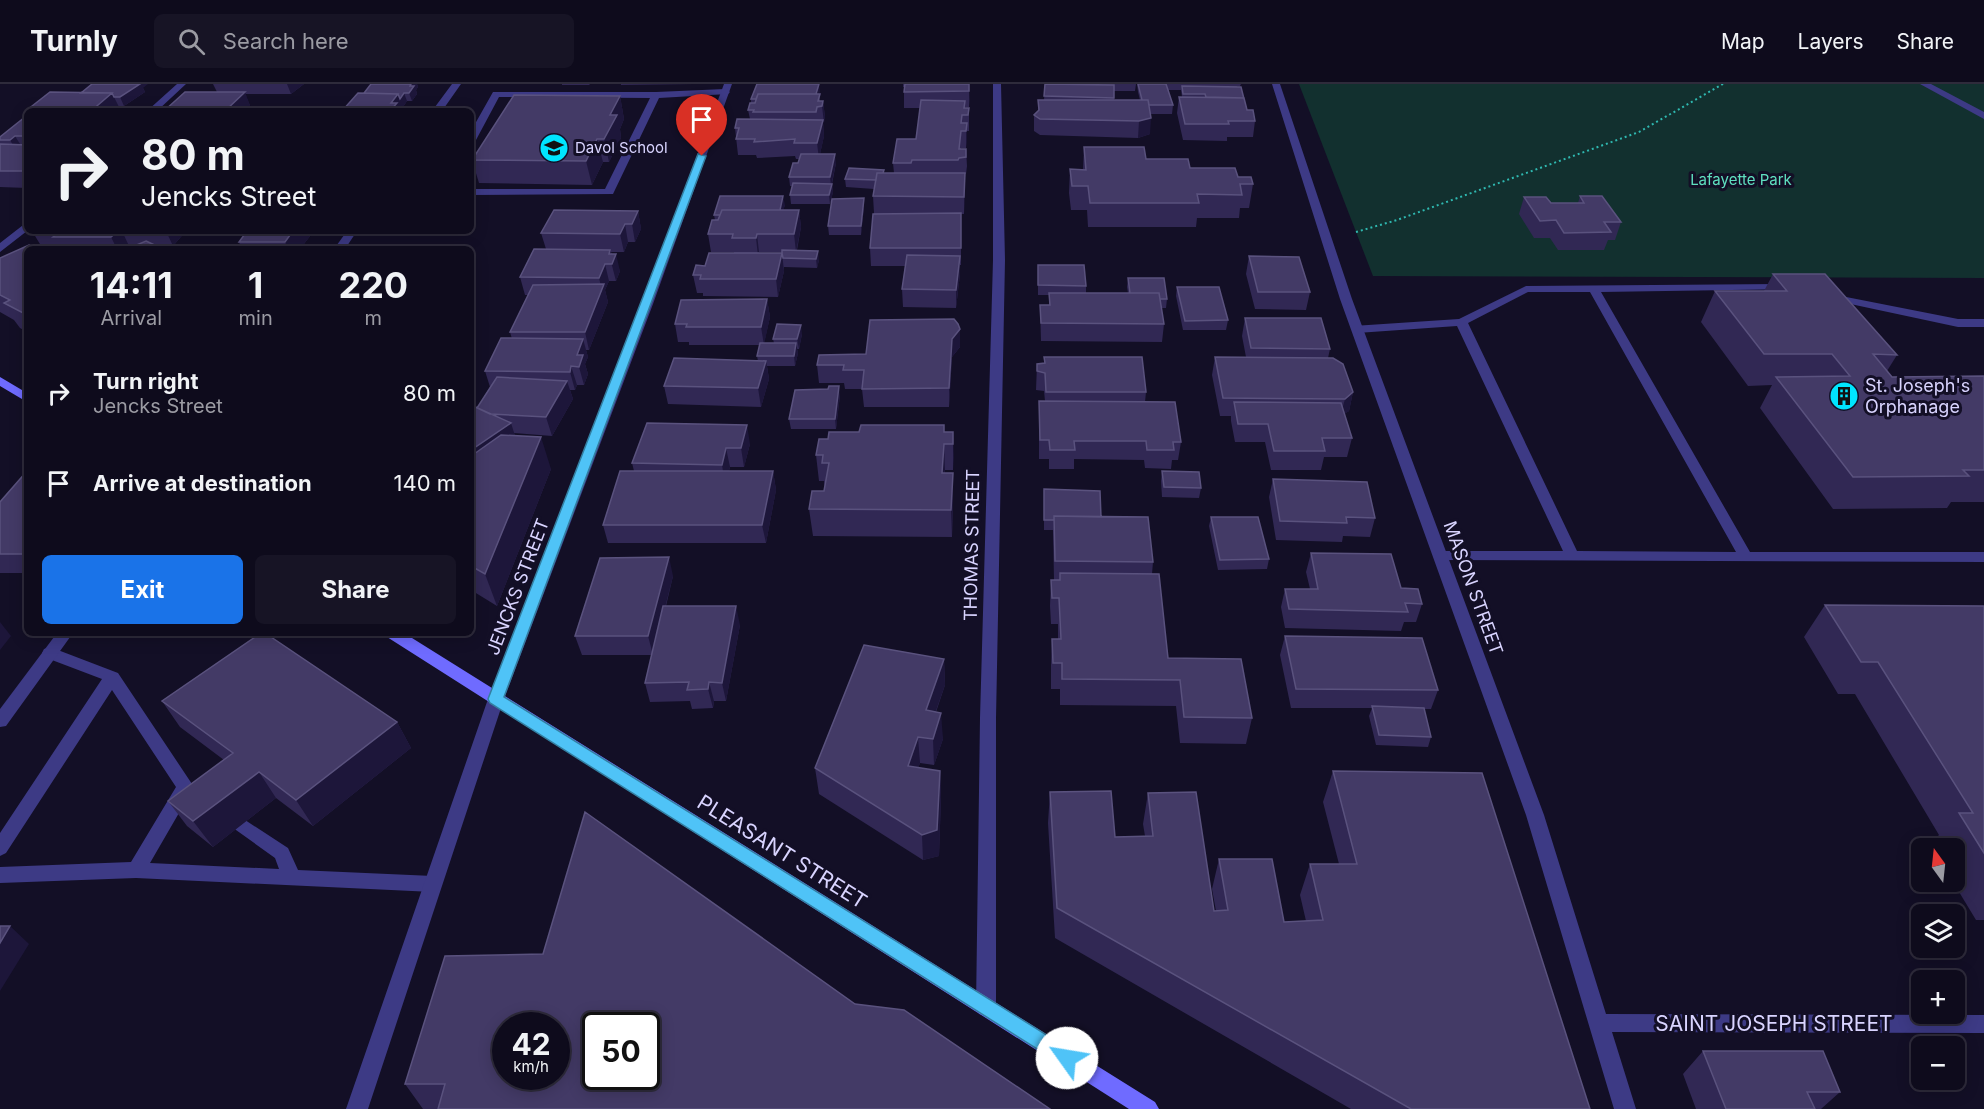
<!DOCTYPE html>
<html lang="en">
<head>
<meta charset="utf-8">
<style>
	body { margin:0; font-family:Inter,sans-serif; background:#171425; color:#f1f3f6; height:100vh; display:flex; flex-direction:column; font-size:22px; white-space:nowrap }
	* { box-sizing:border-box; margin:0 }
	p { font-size:20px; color:#9b9ba3 }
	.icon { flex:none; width:33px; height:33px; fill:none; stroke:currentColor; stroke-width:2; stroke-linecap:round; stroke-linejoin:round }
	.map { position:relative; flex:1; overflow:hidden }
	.sheet { position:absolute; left:24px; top:162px; width:450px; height:390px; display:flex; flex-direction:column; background:#0e0b1c; border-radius:9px; box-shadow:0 3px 15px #0003,0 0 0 2px #2e2b3b }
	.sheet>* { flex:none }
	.guide { position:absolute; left:24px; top:24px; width:450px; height:126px; border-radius:9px; box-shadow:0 3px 15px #0003,0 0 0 2px #2e2b3b; background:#0e0b1c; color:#f1f3f6; overflow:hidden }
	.needle { width:39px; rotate:345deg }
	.tools { position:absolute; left:1911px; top:754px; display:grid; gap:12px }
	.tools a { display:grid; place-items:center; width:54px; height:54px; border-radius:9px; background:#0e0b1c; box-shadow:0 3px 15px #0003,0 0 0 2px #2e2b3b; font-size:30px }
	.speed { position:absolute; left:492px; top:928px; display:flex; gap:12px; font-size:30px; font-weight:700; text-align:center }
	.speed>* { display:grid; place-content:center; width:78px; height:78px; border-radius:50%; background:#0e0b1c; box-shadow:0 3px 15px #0003,0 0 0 2px #2e2b3b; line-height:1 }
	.speed small { font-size:15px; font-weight:400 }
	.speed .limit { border:3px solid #111; border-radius:9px; background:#fff; color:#111 }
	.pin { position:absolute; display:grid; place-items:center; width:51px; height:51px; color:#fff; margin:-62px -26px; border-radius:50% 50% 50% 0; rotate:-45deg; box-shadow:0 0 6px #0007 }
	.pin .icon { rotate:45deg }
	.me { position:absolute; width:66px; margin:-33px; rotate:302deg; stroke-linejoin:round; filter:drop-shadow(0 0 4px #0008) }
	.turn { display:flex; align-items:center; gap:21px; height:126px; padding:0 18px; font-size:27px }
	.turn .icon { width:78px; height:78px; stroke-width:2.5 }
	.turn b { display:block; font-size:42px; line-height:51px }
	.eta { display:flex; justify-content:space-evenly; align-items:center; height:102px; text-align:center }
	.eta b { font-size:36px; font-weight:700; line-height:42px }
	.action { display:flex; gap:12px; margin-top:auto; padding:12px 18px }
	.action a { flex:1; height:69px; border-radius:9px; background:#1a73e8; color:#fff; font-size:24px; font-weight:700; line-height:69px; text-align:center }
	.action a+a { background:#171425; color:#f1f3f6 }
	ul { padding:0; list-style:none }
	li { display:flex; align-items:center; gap:18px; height:90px; padding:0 18px }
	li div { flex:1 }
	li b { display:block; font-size:22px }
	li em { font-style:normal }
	header { display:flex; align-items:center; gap:36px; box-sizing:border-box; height:84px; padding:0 30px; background:#0e0b1c; border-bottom:2px solid #2e2b3b }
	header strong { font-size:28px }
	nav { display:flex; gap:33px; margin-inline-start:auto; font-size:21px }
	.search { width:420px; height:54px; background:#171425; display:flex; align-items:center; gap:15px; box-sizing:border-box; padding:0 21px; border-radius:9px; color:#9b9ba3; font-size:22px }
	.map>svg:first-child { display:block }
	.green { fill:#12302f }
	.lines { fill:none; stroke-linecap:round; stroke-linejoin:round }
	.path { stroke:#2fb8b0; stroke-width:2; stroke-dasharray:2 3; stroke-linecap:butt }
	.service { fill:#3d3a85; fill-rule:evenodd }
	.minor { fill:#3d3a85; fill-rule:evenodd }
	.secondary { fill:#6f6bff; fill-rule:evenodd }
	.wall { fill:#312854; fill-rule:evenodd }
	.shaded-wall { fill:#1d163a }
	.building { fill:#433a66; stroke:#5a527e; stroke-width:1.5; fill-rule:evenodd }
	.route { fill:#4fc3f7; stroke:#337fa1; stroke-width:1.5 }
	.labels { text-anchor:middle; stroke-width:6; stroke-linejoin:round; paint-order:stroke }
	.far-poi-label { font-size:15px; fill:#d9d4ff; stroke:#130f26; text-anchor:start }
	.far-park-label { font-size:15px; fill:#5fe0c0; stroke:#130f26 }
	.poi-label { font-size:18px; fill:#d9d4ff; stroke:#130f26; text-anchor:start }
	.street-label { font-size:18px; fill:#d9d4ff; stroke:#130f26 }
	.near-street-label { font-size:21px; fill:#d9d4ff; stroke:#130f26 }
</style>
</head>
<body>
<header>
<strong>Turnly</strong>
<div class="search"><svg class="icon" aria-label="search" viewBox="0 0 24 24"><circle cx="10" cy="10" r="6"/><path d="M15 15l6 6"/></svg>Search here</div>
<nav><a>Map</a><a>Layers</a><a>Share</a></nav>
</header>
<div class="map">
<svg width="1984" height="1025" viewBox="0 0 1984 1025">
	<rect width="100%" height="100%" fill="#130f26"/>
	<path class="green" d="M1299,0H1984V194L1373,192Z"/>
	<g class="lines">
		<path class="path" d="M1356,148L1397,136L1639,48L1723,0"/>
		<path class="service" d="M1920,0H1931L1984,28V35Z
			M725,5L730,8L728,10L659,14L613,110L471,111V105H605L650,14L499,13L476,56L471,59V47L493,8H656Z
			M1787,200L1791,201V205L1601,208L1750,468H1984V478L1436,476L1434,472L1441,467H1563L1457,242L1357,249L1353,248V242L1459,235L1526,202ZM1528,208H1590L1736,468L1577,467L1468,239Z
			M1831,210L1958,235H1984V243H1958L1827,215L1825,213Z
			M50,563L118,589L194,703L150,779L279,785L275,774L236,746L233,741L236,736L242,734L288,764L298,786L433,792L439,794L442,800L439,806L433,808L136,794L0,799V783L131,778L176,703L112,606L6,769L0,772V749L102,595L44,573L42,569L44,565Z"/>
		<path class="minor" d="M177,0H186L157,27H147Z
			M452,0H461L442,27H432Z
			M724,0H732L653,220L504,615L368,1025H346L488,615L641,220Z
			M993,0H1001L1005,176L996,634V923L993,930L986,932L979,930L976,923L980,634L993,176Z
			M1272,0H1280L1352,215L1544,731L1606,930L1984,931V949L1612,948L1636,1025H1614L1526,731L1340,215Z
			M27,138V147L0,168V159Z
			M347,147H357L345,165H334Z
			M57,549H73L6,642L0,643V625Z"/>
		<path class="secondary" d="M0,293L27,309V318L0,302Z
			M384,549H404L1155,1018L1159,1025H1129L387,553Z"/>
	</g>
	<path class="wall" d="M213,0H304L291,10H245L251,24L249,27H164L217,8Z
		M371,0H417L418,3L416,6L417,10L412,17H407L403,23L404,26L364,9Z
		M562,0H590L589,1H562Z
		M621,0H694L621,1Z
		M819,0V10L820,17H823L825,33L823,39L824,52L820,70L836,79L832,100L833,108L830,120H791L790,111L792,102H790L789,93L798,79L799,75H796L795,72L757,74L756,71H738L735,44L750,35L748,26L751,19V15Z
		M903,0H969V23H965V24H969V47H967L966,64H961V65H966L967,82L966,90H965L964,130H961V181H960V190L956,224L903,223L902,205L905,182H871L870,164L874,129L873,112L874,105L846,103L845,95L884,89H894L893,79L916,55L920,24H904V8L905,3H903Z
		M1045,0H1136L1135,7H1114V16H1140L1138,8L1137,0H1241L1240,2H1237V3L1247,26L1255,37L1253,53H1227V57L1183,56L1177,29L1179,13H1182L1181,6H1168L1173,21L1172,30H1150V50L1138,54L1040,51L1034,47V31L1038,28V16H1044Z
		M143,4L145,8L124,22H118L120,25L117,27H28L27,26L81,9Z
		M620,12L624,35L620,45L621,54L609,78H603L592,101L479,99L472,76Z
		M27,33V104L0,103V53Z
		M1084,63L1146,75L1238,93L1253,100L1249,124H1240L1239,134H1197L1196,143H1088L1087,126H1071L1069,109L1070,85H1083Z
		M1580,112L1621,138L1615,156H1608L1604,166H1558L1550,154H1534L1519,130L1524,113L1551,119H1578Z
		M785,121L783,126H799L801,143L797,166L819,176L817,184L784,183V187L778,213L703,212V209H697L693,191L705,182L734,169V168H711L708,150L715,136L714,131ZM759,168H782V169H759Z
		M864,123L861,151H829L828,142Z
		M638,127L641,145L635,158H628L624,168H611L620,187L616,197H609L605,206L608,218L589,266H586L588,273L585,280L588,290L584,301H577L575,306H570L573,315L552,352L514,349L515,352L551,385L497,522L471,506V321L477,324L490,303L485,287L512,255L510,248L528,211H525L520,193L546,165L541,149Z
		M32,147H186L173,162H129L126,165H43Z
		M247,147H314L300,165H207L241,164L239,158Z
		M27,165V248L20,244L14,236L0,228V174Z
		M1249,172L1310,208L1306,226L1255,225L1246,190Z
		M1038,181L1086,202V209H1128L1127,203L1128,194L1167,215L1166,224H1161L1164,240L1162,258L1041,257L1040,221H1049V211H1038Z
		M1773,190L1897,271L1887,287L1892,293L1984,292V418H1951L1947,424L1833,425L1760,324L1772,301L1748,302L1701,238L1715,207H1764Z
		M1177,203L1228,236L1226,246H1183L1176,212Z
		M767,215L770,233L764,259H774L773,255L802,250L799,265H797L798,269L795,282H767L769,295L761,323L668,320L664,302L758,277L757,272L760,261H689V258H678L675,240Z
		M1245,234L1330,265L1328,274L1353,308L1349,327L1344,330L1352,354L1347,373H1324L1321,386H1271L1265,358H1235L1231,337V332H1220L1212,291L1215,273H1246L1242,252Z
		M960,245V263L952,273L949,323H864L862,305H845L844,299H819L817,281L866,270Z
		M1044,273L1146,308L1145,318L1181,358L1178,376H1172L1171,385L1145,384L1144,376L1074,375V385H1049V375H1039V317H1045L1044,307L1036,306L1037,280L1044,279Z
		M828,305L840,311L836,345H791L789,335Z
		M944,341V348H953V386H945V389L953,416L952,453L813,452L809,425L824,407L825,405L824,397H819L816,371L828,355L859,348Z
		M750,360L744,383H730L729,387H773L776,406L766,459H608L603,441L634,387L632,379Z
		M27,387V489H0V418Z
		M1162,387L1201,404L1199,414L1162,413L1161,397Z
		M1273,395L1375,434L1370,453L1343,452L1342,458L1276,456L1269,413Z
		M1044,405L1101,433L1153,478L1152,490L1168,574L1252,634L1246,660L1180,659L1176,622L1060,621V605H1051V581L1052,555H1058V540H1051L1050,522L1051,496H1054L1053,446H1044Z
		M1211,433L1269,475L1267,485L1218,486L1209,442Z
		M1311,469L1401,504L1422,520L1416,538H1404L1401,547L1285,544L1281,523L1285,505H1310L1306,488Z
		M673,492L666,522L740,541L726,617H714L713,624L692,625L690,617L650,618L645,599L652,571H582L575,552Z
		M1825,521L1984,522V836H1976L1953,798H1954V765H1934L1930,760L1939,751L1855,610H1838L1804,553Z
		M1285,552L1438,606L1431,625H1424L1431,653L1428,663L1376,661L1369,632L1372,624H1291L1280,571Z
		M944,575L945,601L936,628L943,655L934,681L920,679L918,684L940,687L941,713L939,772L923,776L819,710L815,684Z
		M162,617L397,638L411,664L313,742L276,714L213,763L187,742L168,717L224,676L180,643Z
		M1333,687L1590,1025H1351L1055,854L1048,739L1050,708L1115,753L1145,752L1143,740L1148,709L1214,827H1216L1212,805L1219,775L1284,838L1306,837L1300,811L1310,780H1339L1323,718Z
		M855,920L1050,1025H423L405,1000Z
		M1703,967L1840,1008L1821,1025H1696L1683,990Z"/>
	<path class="shaded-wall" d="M136,0H148L143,4L145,8L124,22L120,13Z
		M287,0H304L291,10Z
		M411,0H417L418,3L416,6L417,10L412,17L409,9L410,2Z
		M819,0L820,8L815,24L814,16Z
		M969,0L970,16L969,23Z
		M245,8L251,24L249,27H225Z
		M112,9L120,25L117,27H91Z
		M404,9L407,17L403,23L404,26L403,27H390L391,19L398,10Z
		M620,12L624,35L620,45L621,54L609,78L604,55L610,31Z
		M823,17L825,33L824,39L822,22Z
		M1151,34L1150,50L1138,54L1139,37Z
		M823,36L824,52L819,75L817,59Z
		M967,39V56L966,64V47Z
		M15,52L25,68L20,73L10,56Z
		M597,55L603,78L592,101L586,77Z
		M835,70L836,79L831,102L830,93Z
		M27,83V96L22,87Z
		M965,89V106L964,130V113Z
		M832,100L833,108L830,120L829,111Z
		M783,112L785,121L779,141L778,132Z
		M864,114V123L861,151V142Z
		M799,126L801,143L796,168L794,150Z
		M638,127L641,145L635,158L632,140Z
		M625,140L628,158L624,168L620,150Z
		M118,147H122L129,162L126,165H117L111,153Z
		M166,147H186L173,162Z
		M293,147H314L300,165H288L285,158Z
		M757,150L759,168L758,172L756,154Z
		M610,166L613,177L616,170L620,187L616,197L609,170Z
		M818,167L819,176L817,184L816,175Z
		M782,169L784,187L778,213L776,195Z
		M960,172V190L956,224V206Z
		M605,180L609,197L605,206L608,218L589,266L585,248L602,206L599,194Z
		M471,213L474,221L471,226Z
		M767,215L770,233L764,261L761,243Z
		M801,241L802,250L799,265L797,255Z
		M960,245V263L952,273L949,323V304L952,255Z
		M583,255L588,273L585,280L588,290L584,301L579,283L577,271Z
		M796,259L798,269L795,282L794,272Z
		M766,277L769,295L761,323L758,304Z
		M571,282L577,301L575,306L570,288Z
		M567,297L573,315L552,352L546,333Z
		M839,302L840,311L836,345L835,335Z
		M1353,308L1349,327L1340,333L1345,315Z
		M511,339L521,371L471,374V366Z
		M747,341L750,360L744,383L741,364Z
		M953,348L954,374L953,386Z
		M541,353L551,385L497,522L485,490Z
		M944,360L945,386L943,415L942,389Z
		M726,364L730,383L725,400L722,381Z
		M773,387L776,406L766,459L762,441Z
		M953,389V416L952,453L951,426Z
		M669,473L673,492L653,571L648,552Z
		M736,522L740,541L726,617L722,599Z
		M0,538L11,552L0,566Z
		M944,575L945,601L927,652L926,626Z
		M709,598L714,617L713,624L708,605Z
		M941,629L943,655L934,681L933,655Z
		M397,638L411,664L313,742L296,716Z
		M918,653L920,679L910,708L908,682Z
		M940,687L941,713L939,772L923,776L922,751Z
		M259,688L276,714L213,763L193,737Z
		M10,842L29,860L0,907V859Z"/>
	<path class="building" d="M92,0H140L120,13H114L112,9H81Z
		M371,0H411L410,2H414L409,9H404L400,15L398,10L364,9Z
		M757,0H819L816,10H758L756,15H751Z
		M905,0H969V7L904,8Z
		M1045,0L1114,1V14L1044,12Z
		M1138,0H1166L1173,21H1149L1148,16H1142Z
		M1182,2L1241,3L1244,15V14L1206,13L1205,10H1183Z
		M50,8L112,9L91,27L27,26Z
		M185,8H245L225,27H164Z
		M358,9L398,10L391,19H397L390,27H342Z
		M758,10H820L818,17H823L822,22L817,23L816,28H753L754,26H748L750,19H755Z
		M514,11L620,12L610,31H617L604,55H597L586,77L472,76Z
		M1179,13L1244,14L1247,26H1253L1255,37H1228L1229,40H1185Z
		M921,16L965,17L964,24H969L968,31H962L961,39H967L966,47H961L959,65H966V73L959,74L958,76H912L911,79H893L897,55H916Z
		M1038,16H1148L1151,34L1139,37L1040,35L1034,31L1039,26Z
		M25,33H27V52H15L10,56H0V53Z
		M737,35L823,36L817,59H794L795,55L754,58L755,55H736L739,44H735Z
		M0,60L27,61V83L22,87H0Z
		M1084,63H1144L1146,75H1188L1190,84H1235L1238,93H1251L1253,100H1240L1242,111L1197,110L1199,119H1090L1088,102H1072L1070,85L1086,86Z
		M801,70H835L830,93H789L793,79H798Z
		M849,84L884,86L883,89H877L876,96L845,95Z
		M877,89H965L964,113L873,112Z
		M793,99L832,100L829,111H790Z
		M720,112H783L780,126H722L720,131H714Z
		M1580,112H1602L1621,138H1604L1611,148L1564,149L1556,136L1540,137L1524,113H1546L1551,119H1584Z
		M864,114L861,142H828L832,115Z
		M554,126L638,127L632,140H625L620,150L541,149Z
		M722,126H799L794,150H757L756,154H732L733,150H708L712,136H718Z
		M961,129V164H870L873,130Z
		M32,147H118L111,153H53L58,149H34Z
		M247,147H293L285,158H239Z
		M146,157L163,165H127Z
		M29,161L37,165H27V231L4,219L10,216L0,211V174Z
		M209,163L281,165H207Z
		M361,163H466L465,165H360Z
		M534,165L610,166L609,170H616L612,180H605L599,194L520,193Z
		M782,166L818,167L816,175L783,174L782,169Z
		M709,169H782L776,195H700L701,191H693L696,181L705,182Z
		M907,171L960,172L956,206L902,205Z
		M1249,172L1299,173L1310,208H1258Z
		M1038,181H1084L1086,202L1038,201Z
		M1773,190H1825L1897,271L1873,270L1892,293L1984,292V386H1963L1969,392L1853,393L1776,293L1850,292L1832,270H1764L1715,207H1787Z
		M1128,194H1164L1167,215H1160L1159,209H1130Z
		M604,200L585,248H510L533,201Z
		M1177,203H1219L1228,236L1185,237Z
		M1049,209H1159L1164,240L1041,239L1040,221H1050Z
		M767,215L761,243H686L687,240H675L681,216Z
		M1245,234H1321L1330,265L1251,264Z
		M954,235L958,240L960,245L952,255L949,304L862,305L864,286H843L844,281H817L819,271L866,270L870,236Z
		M777,240L801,241L797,255H773Z
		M501,254L583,255L577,271H583L579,283L571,282L570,288L485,287Z
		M760,259H796L794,272H757Z
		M1044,273H1142L1146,308H1046L1045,289L1037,287V280L1045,279Z
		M1215,273L1333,274L1343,280L1353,308L1345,315L1223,314Z
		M674,274L766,277L758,304L664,302Z
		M497,293L567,297L546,333L490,330L477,324Z
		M829,302H839L835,335H789L795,306L828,305Z
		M1039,317L1175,318L1181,358H1173L1174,366H1147L1146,357H1074L1075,366H1050L1049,356H1040Z
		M1234,318L1341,319L1352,354H1322L1325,367H1274L1268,340H1238Z
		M471,321L511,339L471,366Z
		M647,339L747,341L741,364H726L722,381L632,379Z
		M861,341H944V348H953V360H944L942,389H953L951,426L809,425L812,407H824L829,379H822L823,371H816L819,355H828L829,348H859Z
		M501,351L541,353L485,490L471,482V369L474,370Z
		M27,387V470H0V418Z
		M620,387H773L762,441H603Z
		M1162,387L1199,388L1201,404L1164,403Z
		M1273,395L1367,398L1375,434L1346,433L1347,439L1280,437Z
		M1044,405L1100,407L1101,433L1054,432V436H1044Z
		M1054,432L1148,433L1153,478L1055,477Z
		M1211,433H1258L1269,475L1220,476Z
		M1311,469L1391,470L1401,504L1418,505L1422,520L1405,519L1408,528L1289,525L1285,505H1318Z
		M669,473L648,552H575L600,474Z
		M1060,489L1159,490L1168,574L1241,575L1252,634L1184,633L1180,596L1062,595V579H1053L1052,555H1061L1059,514H1052L1051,496H1060Z
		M1825,521L1984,522V769L1959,729H1973L1878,578H1861Z
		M663,522H736L722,599L709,598L708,605L687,606L689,598L645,599Z
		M261,549H265L397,638L296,716L259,688L193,737L168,717L233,669L162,617Z
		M1285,552L1422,554L1438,606L1296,605Z
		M864,561L944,575L926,626L941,629L933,655L918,653L908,682L940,687L937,746L922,751L815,684Z
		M1372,622L1424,624L1431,653L1379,651Z
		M1333,687L1482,689L1590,1025H1411L1057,824L1050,708L1111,707L1115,753L1153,752L1148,709L1196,708L1214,827L1228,826L1219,775H1272L1284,838L1323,836L1310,780H1357Z
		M585,728L855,920L904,926L1050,1025H438L445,1000H405L445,872L543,870ZM506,942H556V993H506ZM596,942H646V993H596Z
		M0,842H10L0,859Z
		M1703,967H1823L1840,1008H1807L1815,1025H1726Z"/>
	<path class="route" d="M698,70L706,72L504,613L1074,968L1077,974L1074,980L1067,983L1061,980L490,619L488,615Z"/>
	<defs>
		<g id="school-disc" transform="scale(1.5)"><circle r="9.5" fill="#00e5ff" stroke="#130f26"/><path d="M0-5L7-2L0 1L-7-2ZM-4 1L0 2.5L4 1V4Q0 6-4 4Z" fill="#111"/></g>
		<g id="building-disc" transform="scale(1.5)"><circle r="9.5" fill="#00e5ff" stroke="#130f26"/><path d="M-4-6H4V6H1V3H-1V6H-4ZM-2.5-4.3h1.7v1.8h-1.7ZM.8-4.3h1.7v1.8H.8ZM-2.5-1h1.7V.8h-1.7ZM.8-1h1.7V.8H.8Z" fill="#111"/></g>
	</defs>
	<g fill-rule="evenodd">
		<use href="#school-disc" x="554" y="64"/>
		<use href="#building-disc" x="1844" y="312"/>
	</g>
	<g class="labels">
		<g class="far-poi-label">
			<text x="575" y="69">Davol School</text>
		</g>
		<g class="far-park-label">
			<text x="1741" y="101">Lafayette Park</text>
		</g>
		<g class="poi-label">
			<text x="1865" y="308">St. Joseph's<tspan x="1865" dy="21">Orphanage</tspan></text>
		</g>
		<g class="street-label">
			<text transform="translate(972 461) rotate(-89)" y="6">THOMAS STREET</text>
			<text transform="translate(518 503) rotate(-69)" y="6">JENCKS STREET</text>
			<text transform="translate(1473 504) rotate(70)" y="6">MASON STREET</text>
		</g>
		<g class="near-street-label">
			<text transform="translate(782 768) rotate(32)" y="7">PLEASANT STREET</text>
			<text x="1774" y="947">SAINT JOSEPH STREET</text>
		</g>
	</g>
</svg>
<div class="tools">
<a><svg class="needle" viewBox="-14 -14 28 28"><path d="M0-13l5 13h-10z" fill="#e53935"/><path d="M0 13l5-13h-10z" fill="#9b9ba3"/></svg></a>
<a><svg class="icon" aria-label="layers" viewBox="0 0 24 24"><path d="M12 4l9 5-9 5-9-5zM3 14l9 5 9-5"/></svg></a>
<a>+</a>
<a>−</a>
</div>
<div class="speed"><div>42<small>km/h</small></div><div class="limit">50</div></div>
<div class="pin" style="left:702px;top:72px;background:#d93025"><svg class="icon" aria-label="arrive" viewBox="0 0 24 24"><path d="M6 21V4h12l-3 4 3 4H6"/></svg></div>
<svg class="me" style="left:1067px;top:974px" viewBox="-20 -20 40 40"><circle r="19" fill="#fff"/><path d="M0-13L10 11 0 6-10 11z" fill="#4fc3f7"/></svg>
<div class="guide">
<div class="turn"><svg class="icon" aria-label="right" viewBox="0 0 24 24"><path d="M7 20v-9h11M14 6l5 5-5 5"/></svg><div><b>80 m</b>Jencks Street</div></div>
</div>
<section class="sheet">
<div class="eta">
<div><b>14:11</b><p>Arrival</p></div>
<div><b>1</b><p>min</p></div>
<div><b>220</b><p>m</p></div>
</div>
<ul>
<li><svg class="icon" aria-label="right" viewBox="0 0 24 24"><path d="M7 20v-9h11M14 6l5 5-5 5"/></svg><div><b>Turn right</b><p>Jencks Street</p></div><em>80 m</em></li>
<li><svg class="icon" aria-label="arrive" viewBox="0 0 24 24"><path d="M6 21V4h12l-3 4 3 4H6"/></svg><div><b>Arrive at destination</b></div><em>140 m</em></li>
</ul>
<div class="action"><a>Exit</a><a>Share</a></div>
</section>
</div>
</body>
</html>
